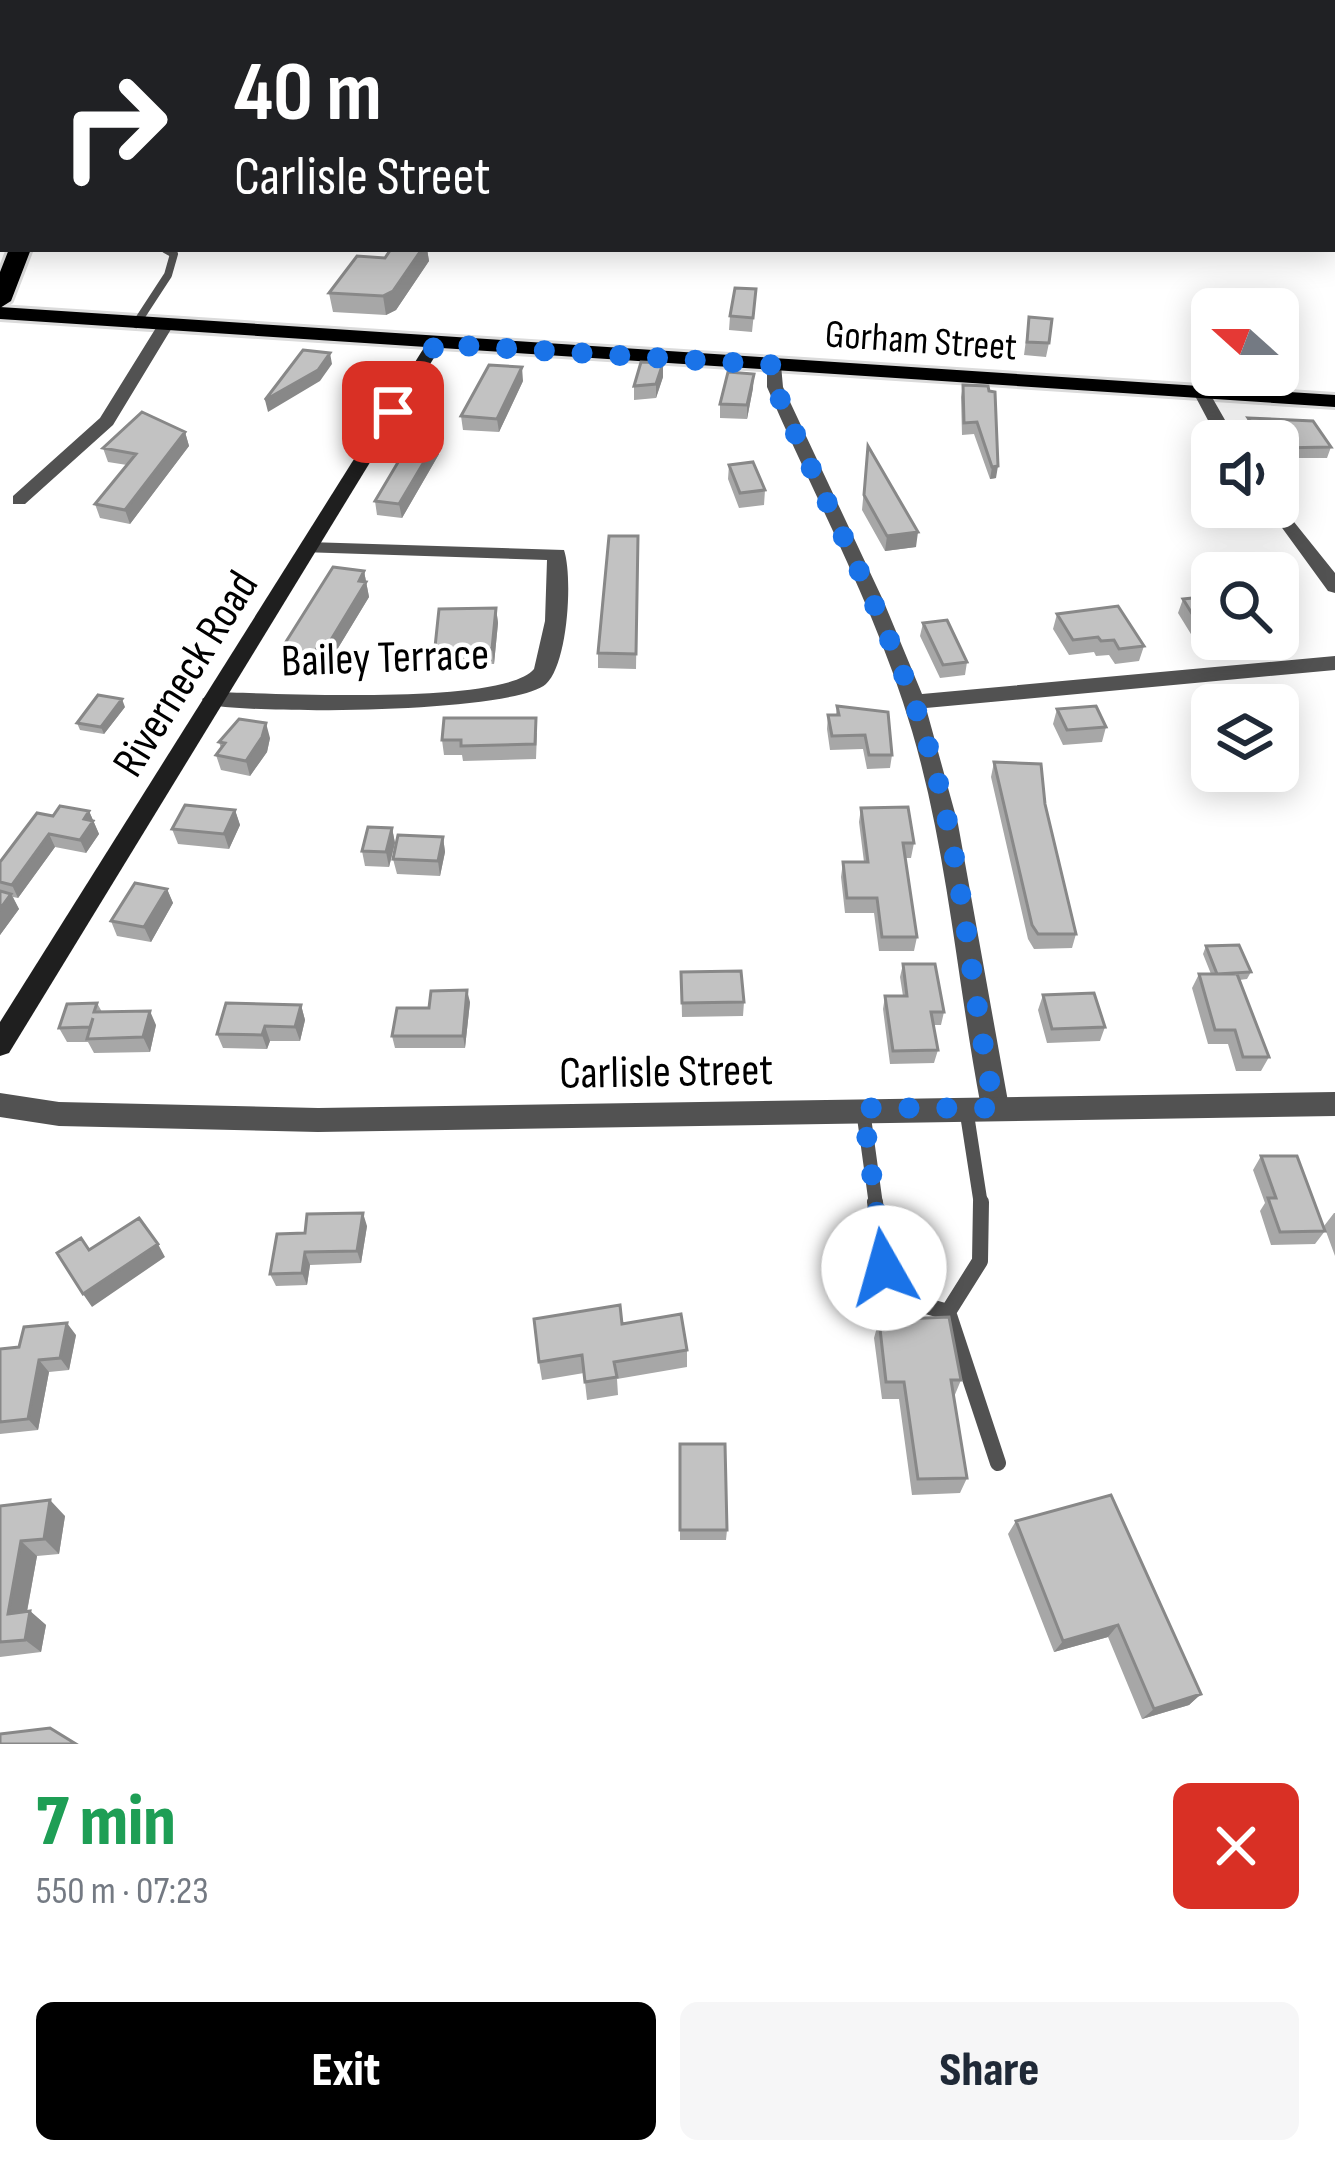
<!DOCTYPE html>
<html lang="en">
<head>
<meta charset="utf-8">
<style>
	body { margin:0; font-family:"Sofia Sans Condensed",sans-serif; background:#f6f6f7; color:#1f2937; height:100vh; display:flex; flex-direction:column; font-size:45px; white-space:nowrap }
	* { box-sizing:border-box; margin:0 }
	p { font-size:39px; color:#747a83 }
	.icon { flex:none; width:66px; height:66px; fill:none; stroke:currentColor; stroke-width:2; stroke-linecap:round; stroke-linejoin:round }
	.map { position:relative; height:1744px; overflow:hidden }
	.sheet { display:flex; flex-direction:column; background:#fff; flex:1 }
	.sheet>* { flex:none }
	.hud { position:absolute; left:0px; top:0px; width:1335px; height:252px; box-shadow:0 6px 30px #0003; background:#202124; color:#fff; overflow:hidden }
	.needle { width:78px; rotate:291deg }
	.buttons { position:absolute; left:1191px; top:288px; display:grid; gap:24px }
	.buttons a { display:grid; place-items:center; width:108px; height:108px; border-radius:18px; background:#fff; box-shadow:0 6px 30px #0003; font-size:60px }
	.pin { position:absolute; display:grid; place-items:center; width:102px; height:102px; color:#fff; margin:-51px; border-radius:24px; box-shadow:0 6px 18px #0006 }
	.me { position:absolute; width:132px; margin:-66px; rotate:353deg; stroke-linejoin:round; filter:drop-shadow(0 0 9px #0008) }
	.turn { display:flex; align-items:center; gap:42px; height:252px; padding:0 36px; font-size:54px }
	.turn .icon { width:156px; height:156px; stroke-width:2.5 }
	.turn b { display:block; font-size:84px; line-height:102px }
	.round { display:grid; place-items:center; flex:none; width:126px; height:126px; border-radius:18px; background:#f6f6f7 }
	.headline { display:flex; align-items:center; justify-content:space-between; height:204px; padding:0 36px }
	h1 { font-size:72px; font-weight:800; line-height:90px; color:#1e9e55 }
	.primary-button { display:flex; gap:24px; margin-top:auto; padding:24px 36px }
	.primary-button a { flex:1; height:138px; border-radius:18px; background:#000; color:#fff; font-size:48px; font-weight:800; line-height:138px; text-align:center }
	.primary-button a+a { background:#f6f6f7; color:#1f2937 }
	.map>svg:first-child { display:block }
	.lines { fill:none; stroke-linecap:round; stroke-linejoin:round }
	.primary-casing { stroke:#dbdbdb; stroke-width:6 }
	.motorway-casing { stroke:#dbdbdb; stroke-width:6 }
	.service-far2 { stroke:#525252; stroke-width:8 }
	.service-far1 { stroke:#525252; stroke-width:14 }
	.service { stroke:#525252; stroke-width:16 }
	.minor { fill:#525252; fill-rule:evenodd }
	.tertiary { fill:#525252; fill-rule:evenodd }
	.secondary { fill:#1f1f1f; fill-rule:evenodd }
	.primary { fill:#000; fill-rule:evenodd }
	.motorway { fill:#000; fill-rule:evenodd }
	.wall { fill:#a7a7a7 }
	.shaded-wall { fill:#888 }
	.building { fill:#c2c2c2; stroke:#888; stroke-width:3 }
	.route { stroke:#1a73e8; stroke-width:21; stroke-dasharray:0 37.8 }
	.labels { text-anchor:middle; stroke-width:9; stroke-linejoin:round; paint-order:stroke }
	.far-street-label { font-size:39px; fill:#000; stroke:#fff }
	.street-label { font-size:45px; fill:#000; stroke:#fff }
</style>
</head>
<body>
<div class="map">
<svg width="1335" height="1744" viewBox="0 0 1335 1744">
	<rect width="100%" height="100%" fill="#fff"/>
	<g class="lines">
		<g class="primary-casing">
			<path id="primary" d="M0,307L1335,395V407L0,319Z"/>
		</g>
		<g class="motorway-casing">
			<path id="motorway" d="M0,72H3L0,87Z
				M9,249H31L11,301L0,308V272Z"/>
		</g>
		<path class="service-far2" d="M136,324L168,275L174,254L165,249"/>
		<path class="service-far1" d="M966,1108L981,1205
			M863,1110L876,1205"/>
		<path class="service" d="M875,1202L884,1268L901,1299L948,1312L998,1463
			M948,1312L980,1261L981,1202"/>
		<path class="minor" d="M159,323L173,326L113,425L25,504H13V496L100,418Z
			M767,362L781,365L783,387L883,600L922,694L1335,656V670L926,708L958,824L1009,1107L1005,1115L995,1119L985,1115L981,1107C957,982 948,853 912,731C877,611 816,501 767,387Z
			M1201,387L1209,392L1237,441H1219L1193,392Z
			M1278,502L1335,573V593L1328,591L1267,507H1278Z
			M308,542L564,550C573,577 568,664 546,684C514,713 252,715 205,704L202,699L213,692C268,693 504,706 534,669L545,621L547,560L301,552V544Z"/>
		<path class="tertiary" d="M1335,1092V1116L318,1132L59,1126L0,1117V1093L59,1102L318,1108Z"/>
		<path class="secondary" d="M435,338L443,343L9,1053L0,1056V1022L427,343Z"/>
		<use href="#primary" class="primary"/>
		<use href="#motorway" class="motorway"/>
	</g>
	<path class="wall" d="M391,249H427L429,261L396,310L386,315L333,312L329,293L385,258Z
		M755,303L752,332L729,330L730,316Z
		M1029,317L1049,343L1046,357L1024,355Z
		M663,363V377L656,398L634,400V386Z
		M523,381L499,432L463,430L461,416Z
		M963,385L996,478L990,479L974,434L962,435L961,397Z
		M753,388L747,419L720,418V404Z
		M1248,418L1331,447L1327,458H1278V441H1253L1244,429Z
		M185,432L189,446L130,524L100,518L95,504L127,465L108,462L103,448Z
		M437,440L439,454L402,518L377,515L375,501Z
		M868,446L916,547L885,551L862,510Z
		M729,465L765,490L764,505L739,508L728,479Z
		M638,536L636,669L598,668V653Z
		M364,571L369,597L332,658L325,657L318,668L285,663L282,648Z
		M1212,596V638L1194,639L1178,613L1183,599Z
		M496,608L498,623L494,664L437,662L435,647Z
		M1057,614L1144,646L1139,661L1115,664L1109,655L1096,656L1094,652L1069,655L1053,629Z
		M923,623L967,662L965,675L940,678L920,636Z
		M1235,689L1272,705H1237L1232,696Z
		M837,706L892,755L890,768L867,769L863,749L830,750L827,729L828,715H836Z
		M125,707L104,734L80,730L77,723Z
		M1057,709L1106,727L1102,742L1063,745L1053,724Z
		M537,733L536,759L463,761L462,755H444L442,740Z
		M270,738L267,752L250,776L221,770L216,755L221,748L219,742Z
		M994,762L1045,804L1076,934L1072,948L1034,949L1028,939L991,777Z
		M861,808L914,843L911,858H905L917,937L914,951H879L874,913H845L841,877L843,862H864L859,822Z
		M235,810L240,825L229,849L178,844L172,829Z
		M89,811L99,834L86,853L55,847L18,898L13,897L19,909L0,935V862Z
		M392,828L395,843L389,867L365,866L362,851Z
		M443,837L445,852L440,876L397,874L393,859Z
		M167,889L173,903L151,942L117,936L111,921Z
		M1206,946L1251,972L1247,979L1239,980L1269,1057L1261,1071H1236L1228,1044H1208L1192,988L1199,974H1211L1203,954Z
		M903,964L944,1012L941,1025H933L938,1050L934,1063L890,1064L883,1009L885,996H903L900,977Z
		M681,972L744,1002L743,1016L682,1017Z
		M1043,995L1105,1027L1100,1041L1047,1043L1038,1010Z
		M470,1002L465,1048H395L392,1036L429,1008Z
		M97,1003L102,1012L156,1025L150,1052L94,1053L88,1042H67L59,1028Z
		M301,1005L305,1020L300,1041H270L267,1049L223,1048L217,1034Z
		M1261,1156L1325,1231L1315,1244L1271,1245L1260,1211L1265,1203L1253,1170Z
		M1334,1213H1335V1256L1324,1226Z
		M367,1226L361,1263L310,1265L307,1285L276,1286L270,1274L305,1233Z
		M879,1320L961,1380L954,1397L967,1478L960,1493L912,1495L899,1399H882L874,1338Z
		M622,1324L687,1350V1367L617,1379L618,1395L587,1400L584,1373L542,1380L539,1362Z
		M76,1335L69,1370L49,1372L38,1430L0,1434V1349L19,1347Z
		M680,1444L727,1530L726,1540H680Z
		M0,1506L65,1516L59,1554L37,1556L27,1612L30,1611L46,1625L41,1652L0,1657Z
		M1016,1521L1201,1694L1189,1705L1142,1719L1108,1637L1054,1652L1008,1534Z"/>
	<path class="shaded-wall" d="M422,249H427L429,261L396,310L386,315L383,296Z
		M330,353L332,364L320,381L268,412L265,400Z
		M663,363V377L656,398V384Z
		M522,367L523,381L499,432L497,419Z
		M754,374L753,388L747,419V405Z
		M185,432L189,446L130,524L125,510Z
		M437,440L439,454L402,518L399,504Z
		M998,466L996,478L990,479L992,467Z
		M918,532L916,547L885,551L887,536Z
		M364,571L369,597L332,658L329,643Z
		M496,608L498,623L494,664L492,649Z
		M321,642L325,657L318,668L314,653Z
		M122,699L125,707L104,734L101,727Z
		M266,723L270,738L267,752L250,776L246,761Z
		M235,810L240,825L229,849L224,834Z
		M89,811L99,834L86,853L80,840L84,819Z
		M392,828L395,843L389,867L386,852Z
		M49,834L55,847L18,898L12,885Z
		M443,837L445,852L440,876L438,861Z
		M167,889L173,903L151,942L144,927Z
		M11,894L19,909L0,935V909Z
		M467,990L470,1002L465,1048L463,1036Z
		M301,1005L305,1020L300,1041L295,1027Z
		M150,1011L156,1025L150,1052L143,1037Z
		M265,1026L270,1041L267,1049L262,1035Z
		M363,1213L367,1226L361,1263L357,1251Z
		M158,1244L165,1257L92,1307L83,1294Z
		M305,1252L310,1265L307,1285L302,1273Z
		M67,1323L76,1335L69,1370L60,1358Z
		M39,1360L49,1372L38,1430L28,1419Z
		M50,1500L65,1516L59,1554L44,1539Z
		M21,1541L37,1556L24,1627L8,1614Z
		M30,1611L46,1625L41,1652L25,1640Z
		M1118,1625L1108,1637L1054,1652L1063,1641Z
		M1201,1694L1189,1705L1142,1719L1154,1709Z"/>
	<path class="building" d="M391,249H422L393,291L383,296L329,293L357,256L385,258Z
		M735,288L756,289L753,318L730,316Z
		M1029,317L1052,319L1049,343L1027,342Z
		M303,350L330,353L318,370L265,400Z
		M641,362L663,363L656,384L634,386Z
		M489,365L522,367L497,419L461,416Z
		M728,372L754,374L747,405L720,404Z
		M963,385L988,386L989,391L995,392L998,466L992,467L977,422L964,423Z
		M142,412L185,432L125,510L95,504L136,454L103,448Z
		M1248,418L1313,421L1331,447L1278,448V441H1264Z
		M413,437L437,440L399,504L375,501Z
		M868,446L918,532L887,536L864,495Z
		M753,462L765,490L740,493L729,465Z
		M609,536H638L636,654L598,653Z
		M333,567L364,571L359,581L366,582L329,643L321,642L314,653L282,648Z
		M1212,596V624L1199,625L1183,599Z
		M1118,606L1144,646L1119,649L1114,640L1101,641L1098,637L1073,640L1057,614Z
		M496,608L492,649L435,647L439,609Z
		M947,620L967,662L943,665L923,623Z
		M1261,687L1272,705H1245L1235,689Z
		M98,695L122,699L101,727L77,723Z
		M837,706L888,712L892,755H869L865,735L832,736L828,715H839Z
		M1096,706L1106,727L1067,730L1057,709Z
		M444,718H536L535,744L461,746V740H442Z
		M239,719L266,723L262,737L246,761L216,755L225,743L219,742Z
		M994,762L1041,764L1045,804L1076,934H1038L1032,925Z
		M185,805L235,810L224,834L172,829Z
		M60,806L89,811L84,819L93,821L80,840L49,834L12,885L0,882V862L37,813L53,816Z
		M908,807L914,843H903L917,937H882L877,898H847L843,862H868L861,808Z
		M368,827L392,828L386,852L362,851Z
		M398,835L443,837L438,861L393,859Z
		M135,883L167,889L144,927L111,921Z
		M0,891L11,894L0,909Z
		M1239,945L1251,972L1217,974L1206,946Z
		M903,964H935L944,1012H931L938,1050L893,1051L885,996H907Z
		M741,971L744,1002L682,1003L681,972Z
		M1199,974H1237L1269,1057H1243L1235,1030H1215Z
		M467,990L463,1036H392L397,1008H429L431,991Z
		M1094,993L1105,1027L1052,1029L1043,995Z
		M97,1003L94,1012L150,1011L143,1037L87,1039L93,1018L90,1027L59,1028L67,1004Z
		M226,1003L301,1005L295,1027L265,1026L262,1035L217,1034Z
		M1261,1156H1297L1325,1231L1280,1232L1268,1198H1276Z
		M363,1213L357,1251L305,1252L302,1273L270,1274L277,1234L305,1233L307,1214Z
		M139,1218L158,1244L83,1294L57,1253L81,1238L89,1250Z
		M620,1305L622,1324L681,1314L687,1350L614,1362L617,1377L585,1382L582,1355L539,1362L534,1319Z
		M949,1317L961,1380H951L967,1478L918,1479L904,1382H886L879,1320Z
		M67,1323L60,1358L39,1360L28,1419L0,1422V1349L19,1347L24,1327Z
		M680,1444H725L727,1530H680Z
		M1111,1495L1201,1694L1154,1709L1118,1625L1063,1641L1016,1521Z
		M50,1500L44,1539L21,1541L8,1614L30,1611L25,1640L0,1642V1506Z
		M50,1728L76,1744H0V1734Z"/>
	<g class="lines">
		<path class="route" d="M393,412L436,344L773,365L775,387C828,513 897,633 934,766C965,877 971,995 995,1108H863L884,1268"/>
	</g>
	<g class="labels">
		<g class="far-street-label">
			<text transform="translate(921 339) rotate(4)" y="14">Gorham Street</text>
		</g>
		<g class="street-label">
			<text transform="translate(385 656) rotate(-2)" y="16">Bailey Terrace</text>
			<text transform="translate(184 673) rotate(-58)" y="16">Riverneck Road</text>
			<text transform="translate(666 1070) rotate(-1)" y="16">Carlisle Street</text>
		</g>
	</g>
</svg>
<div class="buttons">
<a><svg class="needle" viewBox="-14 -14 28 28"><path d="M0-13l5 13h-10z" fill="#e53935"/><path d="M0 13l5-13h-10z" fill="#747a83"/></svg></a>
<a><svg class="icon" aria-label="sound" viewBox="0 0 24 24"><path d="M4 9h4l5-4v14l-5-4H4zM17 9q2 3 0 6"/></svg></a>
<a><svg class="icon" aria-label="search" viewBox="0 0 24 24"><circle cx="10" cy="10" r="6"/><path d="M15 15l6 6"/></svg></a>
<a><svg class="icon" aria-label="layers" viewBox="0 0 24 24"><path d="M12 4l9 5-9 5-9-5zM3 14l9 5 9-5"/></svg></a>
</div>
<div class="pin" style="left:393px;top:412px;background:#d93025"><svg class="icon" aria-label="arrive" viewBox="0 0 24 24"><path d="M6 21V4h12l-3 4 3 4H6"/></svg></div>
<svg class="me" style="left:884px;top:1268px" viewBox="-20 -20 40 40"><circle r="19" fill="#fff"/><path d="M0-13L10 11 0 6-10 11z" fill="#1a73e8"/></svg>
<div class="hud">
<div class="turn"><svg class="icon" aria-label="right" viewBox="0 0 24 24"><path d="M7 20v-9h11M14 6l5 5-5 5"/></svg><div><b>40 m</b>Carlisle Street</div></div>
</div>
</div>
<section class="sheet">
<div class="headline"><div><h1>7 min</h1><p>550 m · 07:23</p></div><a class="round" style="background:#d93025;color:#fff"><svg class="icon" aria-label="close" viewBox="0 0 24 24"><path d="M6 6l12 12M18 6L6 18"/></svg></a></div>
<div class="primary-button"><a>Exit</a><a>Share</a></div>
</section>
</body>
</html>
